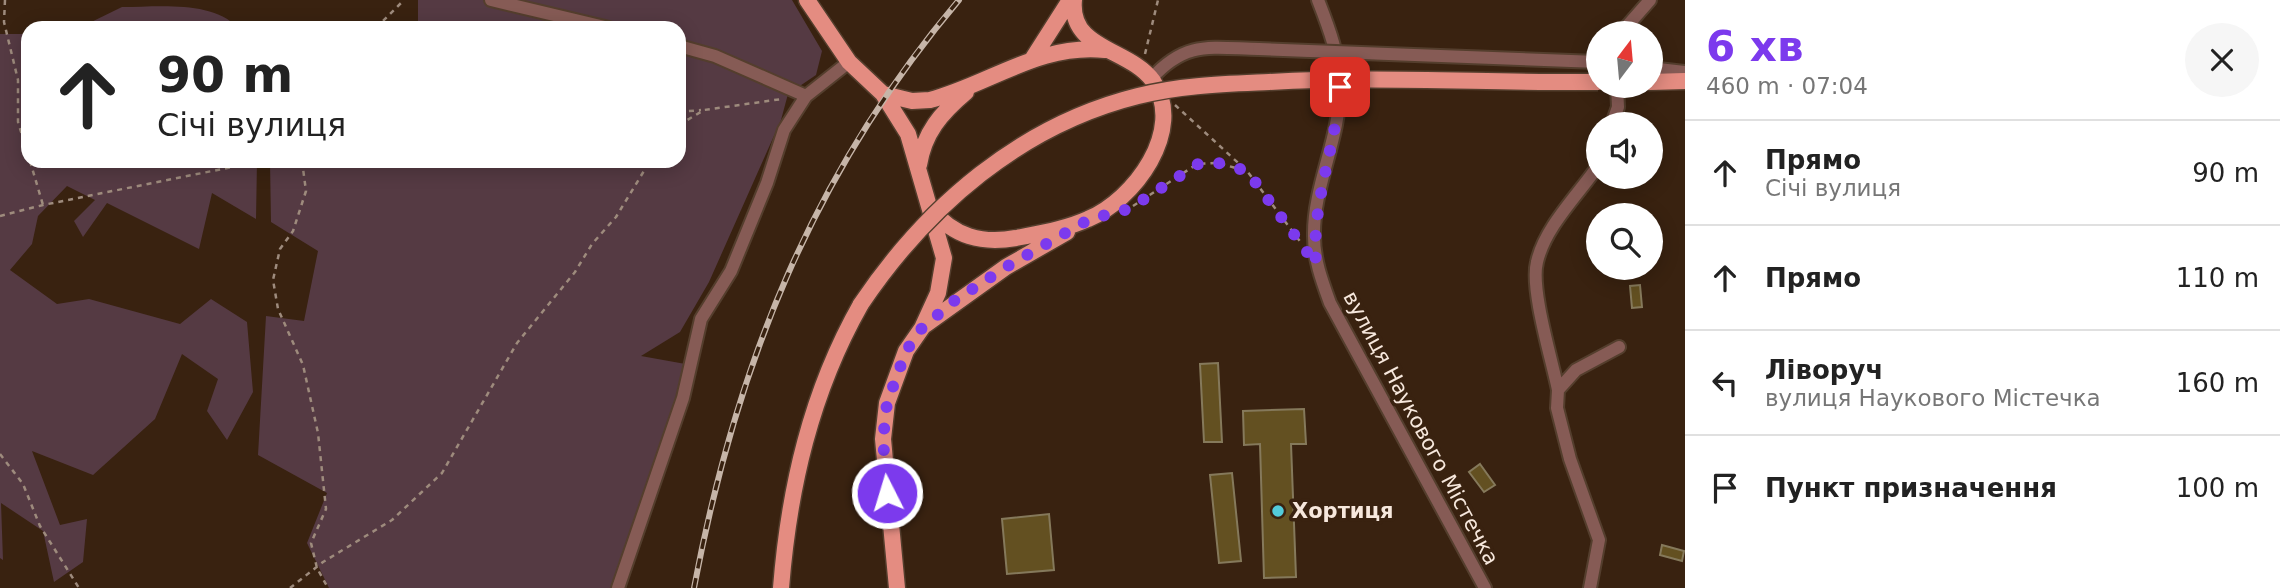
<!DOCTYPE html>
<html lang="uk">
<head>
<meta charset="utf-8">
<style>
	body { margin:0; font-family:"DejaVu Sans",sans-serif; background:#f6f6f6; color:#222; height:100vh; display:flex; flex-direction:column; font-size:26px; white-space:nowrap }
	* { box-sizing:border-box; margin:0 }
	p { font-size:23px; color:#767676 }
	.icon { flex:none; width:38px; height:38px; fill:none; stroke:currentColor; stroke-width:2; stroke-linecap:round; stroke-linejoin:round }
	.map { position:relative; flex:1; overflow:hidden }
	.drawer { display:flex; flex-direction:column; background:#fff; width:595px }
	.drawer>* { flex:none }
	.hud { position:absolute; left:21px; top:21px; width:665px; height:147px; border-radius:21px; box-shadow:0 4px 18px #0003; background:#fff; color:#222; overflow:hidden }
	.needle { width:46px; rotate:16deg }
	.fabs { position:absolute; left:1586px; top:21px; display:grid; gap:14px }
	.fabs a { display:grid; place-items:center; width:77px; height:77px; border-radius:50%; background:#fff; box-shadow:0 4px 18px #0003; font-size:35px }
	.pin { position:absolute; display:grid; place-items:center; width:60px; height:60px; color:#fff; margin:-30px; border-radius:14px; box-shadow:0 4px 10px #0006 }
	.me { position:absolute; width:77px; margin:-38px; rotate:355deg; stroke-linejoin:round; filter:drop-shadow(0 0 5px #0008) }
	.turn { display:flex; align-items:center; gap:24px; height:147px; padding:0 21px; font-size:32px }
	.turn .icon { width:91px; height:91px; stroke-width:2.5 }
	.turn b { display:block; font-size:49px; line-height:60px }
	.round { display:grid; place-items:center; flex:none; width:74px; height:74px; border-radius:37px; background:#f6f6f6 }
	.overview { display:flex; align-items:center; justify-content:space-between; height:119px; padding:0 21px }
	h1 { font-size:42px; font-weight:600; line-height:52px; color:#7c3aed }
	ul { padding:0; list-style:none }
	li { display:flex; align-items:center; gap:21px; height:105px; padding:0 21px; border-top:2px solid #e0e0e0 }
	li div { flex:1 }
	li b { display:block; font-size:26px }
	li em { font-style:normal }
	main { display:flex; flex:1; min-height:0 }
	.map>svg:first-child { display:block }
	.green { fill:#553a43 }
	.building { fill:#635021; stroke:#85795b; stroke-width:2 }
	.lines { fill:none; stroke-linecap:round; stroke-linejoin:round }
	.minor-casing { stroke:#543e2d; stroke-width:16 }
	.major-casing { stroke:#543e2d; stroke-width:19 }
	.path { stroke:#9e8b7d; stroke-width:2.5; stroke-dasharray:5 5; stroke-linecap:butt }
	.minor { stroke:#865b55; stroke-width:12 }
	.major { stroke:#e48c81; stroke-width:16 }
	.rail-casing { stroke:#c6b5a8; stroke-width:6 }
	.rail { stroke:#392210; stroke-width:3.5; stroke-dasharray:10; stroke-linecap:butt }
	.minor-bridge-casing { stroke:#543e2d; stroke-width:16; stroke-linecap:butt }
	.major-bridge-casing { stroke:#543e2d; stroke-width:19; stroke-linecap:butt }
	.minor-bridge { stroke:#865b55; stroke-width:12 }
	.major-bridge { stroke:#e48c81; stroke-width:16 }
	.route { stroke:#7c3aed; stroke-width:12; stroke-dasharray:0 21.6 }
	.poi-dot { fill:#53cbda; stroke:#392210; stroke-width:2.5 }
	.labels { text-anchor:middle; stroke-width:7; stroke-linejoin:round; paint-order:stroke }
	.street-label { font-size:21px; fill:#f7e8dd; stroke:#392210 }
	.poi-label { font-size:21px; font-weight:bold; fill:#f7e8dd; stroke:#392210; text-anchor:start }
</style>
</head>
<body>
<main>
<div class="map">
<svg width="1685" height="588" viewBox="0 0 1685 588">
	<rect width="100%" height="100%" fill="#392210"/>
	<path class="green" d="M418,0H792L822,51L816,75L788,94L781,120L709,282L680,332L641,356L691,365L618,588H329L307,543L327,493L258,455L266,316L304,321L318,251L271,222L270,161H679V28H418Z
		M122,7C158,7 213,0 238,28H79Z
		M0,34H28V161H257L256,219L212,193L199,249L107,203L83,237L74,221L95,200L67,186L38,216L32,244L10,270L57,304L89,299L180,324L211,299L247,322L253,392L227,440L207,411L218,379L182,354L155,419L93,475L32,451L60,525L87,519L83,562L54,582L43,531L1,503L3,560L0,558Z"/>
	<path class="building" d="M1640,285L1642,307L1632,308L1630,286Z
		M1218,363L1222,442H1204L1200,364Z
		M1304,409L1306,444H1291L1296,577L1264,578L1260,444L1244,445L1243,411Z
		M1480,464L1495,485L1484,492L1469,472Z
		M1232,473L1241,561L1219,563L1210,475Z
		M1049,514L1054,570L1007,574L1002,519Z
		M1662,545L1684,551L1682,561L1660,555Z"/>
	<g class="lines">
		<g class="minor-casing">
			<path id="minor" d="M491,0L609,28
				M1318,0C1329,28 1340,57 1340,88C1340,139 1313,186 1314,236C1314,260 1322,281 1330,303L1485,588
				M1621,33L1650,0
				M679,46L715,56L806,96
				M1650,68L1685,72
				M1151,79C1186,40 1211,48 1259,49
				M1612,124L1618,107L1617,86
				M1558,390C1552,360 1530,289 1537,262C1545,227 1578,195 1598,166
				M618,588L683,398L701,319L731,271L767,183L784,130L806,96L849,62
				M1590,588L1599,540L1570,459L1557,408L1558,390L1576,370L1619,347"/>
		</g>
		<g class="major-casing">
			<path id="major" d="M807,0L849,62L883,94L908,134L944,258L938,293L922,328L906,351L887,403L883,439L897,588
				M1033,58L1070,0
				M1650,82L1685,81
				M883,94L912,101L930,100C990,84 1040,43 1105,50
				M919,165C924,133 941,113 966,92
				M931,209C954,237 982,244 1016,238C1041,233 1066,229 1088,219C1134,200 1186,130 1153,81C1129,48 1069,50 1074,0
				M925,325L1006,267L1067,232
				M781,588C789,488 811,392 861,304"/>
		</g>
		<path class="path" d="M5,0L4,22L18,80V122L28,154
			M376,28L404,0
			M1145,54L1158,0
			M1175,105L1247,171L1302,244
			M679,112L701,110
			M679,125L704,110L782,99
			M30,161L43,205
			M302,161L306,191L293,231L280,249L273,280L278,309L303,365L318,433L326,509L311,543L317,568L328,588
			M1133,206L1197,164L1218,163L1246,171
			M0,216L43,205L262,161
			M0,454L23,484L40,526L79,588
			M290,588L323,562L392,520L442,473L517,343L575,272L592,244L616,217L650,161"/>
		<use href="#minor" class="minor"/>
		<use href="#major" class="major"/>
		<g class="rail-casing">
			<path id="rail" d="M694,588C736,366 812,174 959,0"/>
		</g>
		<use href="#rail" class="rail"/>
		<g class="minor-bridge-casing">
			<path id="minor-bridge" d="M1259,49L1598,62"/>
		</g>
		<g class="major-bridge-casing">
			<path id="major-bridge" d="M861,304C927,206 1021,125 1138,96C1181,85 1225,84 1269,82C1379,76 1488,83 1598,82"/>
		</g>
		<use href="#minor-bridge" class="minor-bridge"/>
		<use href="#major-bridge" class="major-bridge"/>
	</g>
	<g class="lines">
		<path class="route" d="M887,493L883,439L887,403L906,351L922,328L954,301L1006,267L1090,219L1129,209L1198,164L1218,163L1247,171L1316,264C1311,203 1336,148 1340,87"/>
	</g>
	<circle class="poi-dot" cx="1278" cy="511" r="7"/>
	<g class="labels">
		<g class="street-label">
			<text transform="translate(1421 428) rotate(62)" y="7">вулиця Наукового Містечка</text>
		</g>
		<g class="poi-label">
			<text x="1292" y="518">Хортиця</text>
		</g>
	</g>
</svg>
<div class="fabs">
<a><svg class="needle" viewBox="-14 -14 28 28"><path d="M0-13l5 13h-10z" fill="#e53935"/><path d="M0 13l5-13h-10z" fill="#767676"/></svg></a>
<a><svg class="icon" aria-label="sound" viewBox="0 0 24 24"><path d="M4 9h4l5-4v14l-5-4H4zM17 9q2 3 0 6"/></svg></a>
<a><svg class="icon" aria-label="search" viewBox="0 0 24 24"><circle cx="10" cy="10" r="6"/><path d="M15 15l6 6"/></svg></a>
</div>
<div class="pin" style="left:1340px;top:87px;background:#d93025"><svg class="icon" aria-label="arrive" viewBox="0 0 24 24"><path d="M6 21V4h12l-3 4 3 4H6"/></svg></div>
<svg class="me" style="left:887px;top:493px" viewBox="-20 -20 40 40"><circle r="17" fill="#7c3aed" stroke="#fff" stroke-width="3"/><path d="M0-11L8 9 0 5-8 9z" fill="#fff"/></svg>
<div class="hud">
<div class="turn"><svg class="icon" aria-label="ahead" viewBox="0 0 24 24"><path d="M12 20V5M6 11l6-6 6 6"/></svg><div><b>90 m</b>Січі вулиця</div></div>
</div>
</div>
<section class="drawer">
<div class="overview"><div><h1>6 хв</h1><p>460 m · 07:04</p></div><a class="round"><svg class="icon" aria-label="close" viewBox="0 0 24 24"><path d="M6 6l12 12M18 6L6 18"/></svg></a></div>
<ul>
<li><svg class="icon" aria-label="ahead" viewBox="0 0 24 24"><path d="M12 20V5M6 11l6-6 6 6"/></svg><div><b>Прямо</b><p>Січі вулиця</p></div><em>90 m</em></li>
<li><svg class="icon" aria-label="ahead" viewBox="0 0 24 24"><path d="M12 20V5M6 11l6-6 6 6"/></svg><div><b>Прямо</b></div><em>110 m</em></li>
<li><svg class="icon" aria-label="left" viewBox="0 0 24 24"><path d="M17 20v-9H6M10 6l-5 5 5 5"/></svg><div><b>Ліворуч</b><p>вулиця Наукового Містечка</p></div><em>160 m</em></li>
<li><svg class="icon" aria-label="arrive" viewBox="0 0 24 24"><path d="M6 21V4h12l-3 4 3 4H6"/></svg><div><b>Пункт призначення</b></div><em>100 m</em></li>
</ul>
</section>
</main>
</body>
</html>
